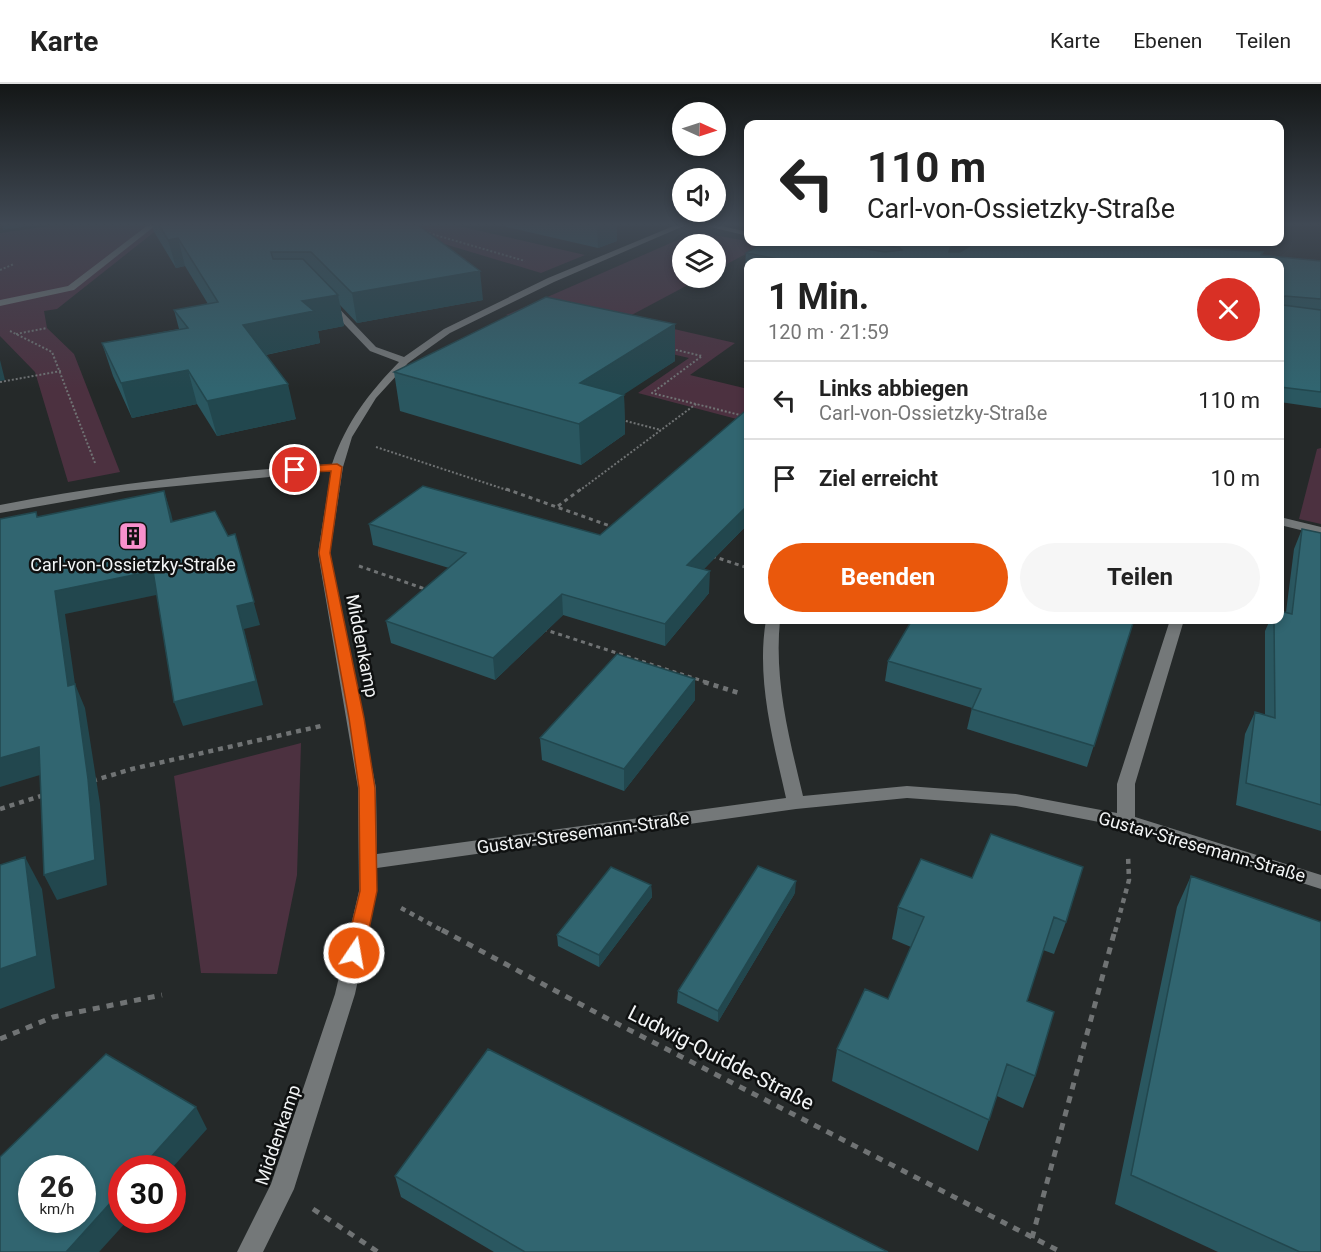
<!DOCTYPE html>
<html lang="de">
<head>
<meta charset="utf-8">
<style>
	body { margin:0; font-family:Roboto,sans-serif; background:#f6f6f6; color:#222; height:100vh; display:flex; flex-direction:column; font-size:22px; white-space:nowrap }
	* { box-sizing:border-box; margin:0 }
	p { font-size:20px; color:#767676 }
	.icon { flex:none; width:33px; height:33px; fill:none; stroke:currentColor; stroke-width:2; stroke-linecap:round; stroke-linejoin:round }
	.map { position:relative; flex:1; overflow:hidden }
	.drawer { position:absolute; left:744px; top:174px; width:540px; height:366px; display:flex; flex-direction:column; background:#fff; border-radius:12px; box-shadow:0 3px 9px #0003 }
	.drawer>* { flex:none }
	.guide { position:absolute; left:744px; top:36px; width:540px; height:126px; border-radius:12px; box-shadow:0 3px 9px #0003; background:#fff; color:#222; overflow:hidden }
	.needle { width:39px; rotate:93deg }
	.controls { position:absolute; left:672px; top:18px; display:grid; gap:12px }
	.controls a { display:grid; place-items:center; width:54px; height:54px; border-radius:50%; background:#fff; box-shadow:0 3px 9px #0003; font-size:30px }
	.speed { position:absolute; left:18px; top:1071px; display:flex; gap:12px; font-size:30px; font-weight:700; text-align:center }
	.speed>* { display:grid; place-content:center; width:78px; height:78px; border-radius:50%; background:#fff; box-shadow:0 3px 9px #0003; line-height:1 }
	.speed small { font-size:15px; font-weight:400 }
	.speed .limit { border:9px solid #d22; background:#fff; color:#111 }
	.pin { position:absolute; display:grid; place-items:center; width:51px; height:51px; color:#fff; margin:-26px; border:3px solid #fff; border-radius:50%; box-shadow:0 2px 6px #0007 }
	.me { position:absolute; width:66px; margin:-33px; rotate:12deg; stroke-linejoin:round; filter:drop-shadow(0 0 4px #0008) }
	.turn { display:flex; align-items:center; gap:21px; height:126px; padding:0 24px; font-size:27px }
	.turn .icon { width:78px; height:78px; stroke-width:2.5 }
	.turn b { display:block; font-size:42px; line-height:51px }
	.round { display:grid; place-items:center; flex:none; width:63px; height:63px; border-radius:32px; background:#f6f6f6 }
	.overview { display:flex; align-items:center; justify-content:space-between; height:102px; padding:0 24px }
	h1 { font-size:36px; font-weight:700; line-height:45px }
	.primary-button { display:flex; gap:12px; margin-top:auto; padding:12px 24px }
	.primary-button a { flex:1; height:69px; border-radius:36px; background:#ea580c; color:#fff; font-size:24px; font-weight:700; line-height:69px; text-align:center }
	.primary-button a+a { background:#f6f6f6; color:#222 }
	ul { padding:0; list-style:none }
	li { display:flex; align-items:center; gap:18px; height:78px; padding:0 24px; border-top:2px solid #e0e0e0 }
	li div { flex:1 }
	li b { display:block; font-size:22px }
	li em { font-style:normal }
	header { display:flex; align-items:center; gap:36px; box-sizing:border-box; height:84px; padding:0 30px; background:#fff; border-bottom:2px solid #e0e0e0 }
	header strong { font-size:28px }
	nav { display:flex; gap:33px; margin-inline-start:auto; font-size:21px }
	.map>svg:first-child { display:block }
	.green { fill:#4c3140 }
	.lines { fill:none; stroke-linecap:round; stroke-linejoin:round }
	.path-far3 { stroke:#707374; stroke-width:2; stroke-dasharray:2 2; stroke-linecap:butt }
	.path-far2 { stroke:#707374; stroke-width:3; stroke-dasharray:4 4; stroke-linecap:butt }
	.path-far1 { stroke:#707374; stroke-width:4.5; stroke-dasharray:5 5; stroke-linecap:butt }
	.path { stroke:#707374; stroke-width:5; stroke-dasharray:7 7; stroke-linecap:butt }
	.minor { fill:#747879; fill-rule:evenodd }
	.wall { fill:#2a5760 }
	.shaded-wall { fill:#22474e }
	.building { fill:#316570; stroke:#22474e; stroke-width:1.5; fill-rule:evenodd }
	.route { fill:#ea580c; stroke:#983908; stroke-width:1.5 }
	.labels { text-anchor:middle; stroke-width:5; stroke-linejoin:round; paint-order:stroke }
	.poi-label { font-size:18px; fill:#f2f4f5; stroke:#0f1111 }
	.street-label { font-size:18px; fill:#f2f4f5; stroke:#0f1111 }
	.near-street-label { font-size:21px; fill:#f2f4f5; stroke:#0f1111 }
</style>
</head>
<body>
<header>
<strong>Karte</strong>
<nav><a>Karte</a><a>Ebenen</a><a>Teilen</a></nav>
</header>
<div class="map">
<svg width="1321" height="1168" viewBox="0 0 1321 1168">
	<rect width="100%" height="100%" fill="#252929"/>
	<path class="green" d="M57,141H163L57,225L44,227L47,244L74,270L120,388L68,398L35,288L0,252V149Z
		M381,141H454L585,171L541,189Z
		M702,149L764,160L716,186V160H682V194H701L626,234L735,259L690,291L748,305V338L638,309L689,274L506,231L689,151Z
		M1321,364V440L1299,435L1317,365Z
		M301,659L297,791L277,890L201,889L174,692Z"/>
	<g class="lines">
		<path class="path-far3" d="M425,148L525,177
			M0,186L14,180
			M10,247L52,268L95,379
			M16,250L47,244
			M672,265L702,272L652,309L748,333
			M0,298L61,287
			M622,336L661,346
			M376,363L510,407
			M579,407L696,320"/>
		<path class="path-far2" d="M506,405L613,443
			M558,422L581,405
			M712,472L748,484
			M359,482L428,506
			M543,545L709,599"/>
		<path class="path-far1" d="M704,598L739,609
			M92,697L132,685L321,642
			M0,725L44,711
			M401,824L445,848
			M1115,848L1129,796L1128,771"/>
		<path class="path" d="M442,846L610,936L1061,1168
			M0,955L53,933L162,911
			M313,1125L378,1168
			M1032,1154L1115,846"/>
		<path class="minor" d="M148,141H156L74,206L0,222V216L68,202Z
			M676,141H686L554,198L450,249L408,279L376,314L352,353L343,383L330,469L376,704L377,770L786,714C773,656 756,595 766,536H780C774,597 789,653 803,712L907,702L1016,710L1117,729V700L1170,536H1184L1135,700V733L1321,791V805L1125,743L1016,722L907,714L796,725L377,784V807L355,910L294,1105L263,1168H237L271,1100L335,910L359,807L358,704L318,469L331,387L125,407L0,429V421C110,399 221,388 332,380C347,337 368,310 399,278L370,267L325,220V216H331L376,263L404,273L444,245L548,194Z
			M702,141H717L748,148V152Z
			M1280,433L1321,443V451L1280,441Z"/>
	</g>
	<path class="wall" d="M152,141H418L483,216L357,239L340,221L344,242L318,247L320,259L266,271L296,335L217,352L197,320L132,334L113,292L102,259L179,245L174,226L208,220L185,182L176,184L153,146Z
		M498,141H617V157L598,164Z
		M764,158H1120L1321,177V324L1280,318V178H748V182L745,181L746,169Z
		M675,277L623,310L624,311L625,350L581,381L400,327L394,288Z
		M748,329V440L703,486L709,509L665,562L563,531L495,596L391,559L386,537L449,484L373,461L369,440L600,451Z
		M1302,445L1321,449V747L1236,721L1245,650L1255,628L1265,631V547L1270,536H1280L1286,528L1294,465Z
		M1134,536L1087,683L967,645L972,624L885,597L888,577Z
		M695,616L624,707L542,676L540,654Z
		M921,775L1066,838L1054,870L1043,866L1027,917L1035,992L1023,1024L997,1012L978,1067L832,997L837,965L888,915L911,863L892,855L898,823Z
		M1191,792L1321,1168H1218L1115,1120L1177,823Z
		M651,801L652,813L599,883L558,862L557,851Z
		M795,809L718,938L677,919L678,907Z
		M395,1092L888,1168H494L401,1113Z"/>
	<path class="shaded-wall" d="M2,141H36L3,146Z
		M601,141H617V157L598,164L597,143Z
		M178,154L185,182L176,184L168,156Z
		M960,158H976L948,176L950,164Z
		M480,187L483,216L357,239L352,209Z
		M338,211L344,242L318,247L320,259L251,274L243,241L302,217Z
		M675,240V277L582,338L580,299Z
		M0,276L5,296L0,297Z
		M188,286L197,320L132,334L121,299Z
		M288,300L296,335L217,352L207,317Z
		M624,311L625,350L581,381L579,340Z
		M164,407L171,429L178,460L171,438Z
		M748,421V440L686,503L687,481Z
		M235,450L260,541L244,545L263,621L183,642L174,618Z
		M153,487L161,510L65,530L75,600L85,624L100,720L107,801L57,816L44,791L68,602L55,507Z
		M710,487L709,509L665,562V540Z
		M562,510L563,531L495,596L493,574Z
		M695,595V616L624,707V685Z
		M39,663L50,688L0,703V674Z
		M25,773L42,805L55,904L0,925V885Z
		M796,797L795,809L718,938V927Z
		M651,801L652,813L599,883V871Z
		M196,1023L207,1045L172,1084H141Z
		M122,1106V1136H128L99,1168H66Z"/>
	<path class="building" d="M159,141H418L480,187L352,209L311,168H271L273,175H303L338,211L302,217L314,227L243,241L288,300L207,317L188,286L121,299L102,259L188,244L174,226L218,218L178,154L168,156Z
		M764,158H825L885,168L902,166L900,164L866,158H960L950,164L949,168H960L976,158H1112L1263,168L1261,171L1321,177V215L1285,212L1282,214L1283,221L1321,226V308L1280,303V178H795L746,169Z
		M546,213L675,240L580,299L624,311L579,340L394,288Z
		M744,328L748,329V421L687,481L710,487L665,540L562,510L493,574L386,537L466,469L369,440L423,402L600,451Z
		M164,407L171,438L215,427L228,452L235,450L254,518L237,522L256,597L174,618L153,487L55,507L68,602L75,600L88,695L95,776L44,791L39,663L0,674V435L36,428L37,433Z
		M1302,445L1321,449V721L1246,699L1255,628L1275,634L1274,536H1280V527L1292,530Z
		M912,536H1134L1094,662L972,625L981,605L888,577Z
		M617,570L695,595L624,685L540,654Z
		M991,750L1083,783L1066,838L1054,833L1027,917L1054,928L1035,992L1007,980L989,1036L837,965L865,905L888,915L924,833L898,823L921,775L972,794Z
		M25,773L37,872L0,885V781Z
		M758,782L796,797L718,927L678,907Z
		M611,783L651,801L599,871L557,851Z
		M1191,792L1321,838V1168H1300L1131,1091Z
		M488,965L888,1168H525L395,1092Z
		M106,970L196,1023L141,1084H122V1106L66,1168H0V1073ZM32,1084H82V1136H32Z"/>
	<linearGradient id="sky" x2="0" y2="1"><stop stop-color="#141717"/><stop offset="0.46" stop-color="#404954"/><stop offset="1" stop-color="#404954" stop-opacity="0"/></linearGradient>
	<rect width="1321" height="305" fill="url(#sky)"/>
	<path class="route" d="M337,380L342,383L330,469L364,634L375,704L377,807L364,869L361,874L354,876L348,874L345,869L360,807L359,704L349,634L319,469L331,387L295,389L290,386L295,383Z"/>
	<defs>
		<g id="building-square" transform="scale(1.5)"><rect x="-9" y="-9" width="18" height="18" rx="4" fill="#f890cc" stroke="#0f1111"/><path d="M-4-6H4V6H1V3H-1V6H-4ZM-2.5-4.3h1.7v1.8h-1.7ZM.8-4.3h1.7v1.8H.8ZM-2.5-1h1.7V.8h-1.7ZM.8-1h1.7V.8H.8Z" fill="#111"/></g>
	</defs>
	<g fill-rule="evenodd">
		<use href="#building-square" x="133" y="452"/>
	</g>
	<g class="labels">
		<g class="poi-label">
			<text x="133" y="487">Carl-von-Ossietzky-Straße</text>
		</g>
		<g class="street-label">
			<text transform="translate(362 562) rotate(79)" y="6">Middenkamp</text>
			<text transform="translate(583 749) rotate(-8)" y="6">Gustav-Stresemann-Straße</text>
			<text transform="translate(1202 763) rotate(16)" y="6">Gustav-Stresemann-Straße</text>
			<text transform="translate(278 1051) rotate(-71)" y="6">Middenkamp</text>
		</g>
		<g class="near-street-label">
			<text transform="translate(721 974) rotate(27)" y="7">Ludwig-Quidde-Straße</text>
		</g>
	</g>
</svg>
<div class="controls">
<a><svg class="needle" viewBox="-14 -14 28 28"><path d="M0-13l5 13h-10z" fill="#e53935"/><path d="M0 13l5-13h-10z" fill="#767676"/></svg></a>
<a><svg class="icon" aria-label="sound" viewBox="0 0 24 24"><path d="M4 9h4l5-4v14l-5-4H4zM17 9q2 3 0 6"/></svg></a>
<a><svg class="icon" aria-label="layers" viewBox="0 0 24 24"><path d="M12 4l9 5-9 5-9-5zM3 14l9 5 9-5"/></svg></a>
</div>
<div class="speed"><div>26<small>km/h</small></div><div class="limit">30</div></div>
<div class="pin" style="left:295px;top:386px;background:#d93025"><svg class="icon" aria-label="arrive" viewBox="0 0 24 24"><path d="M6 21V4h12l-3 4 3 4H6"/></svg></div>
<svg class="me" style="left:354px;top:869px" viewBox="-20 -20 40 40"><circle r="17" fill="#ea580c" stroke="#fff" stroke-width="3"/><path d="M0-11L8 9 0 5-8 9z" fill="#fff"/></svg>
<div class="guide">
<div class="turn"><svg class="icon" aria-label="left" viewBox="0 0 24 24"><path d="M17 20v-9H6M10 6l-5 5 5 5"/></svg><div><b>110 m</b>Carl-von-Ossietzky-Straße</div></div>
</div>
<section class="drawer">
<div class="overview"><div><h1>1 Min.</h1><p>120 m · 21:59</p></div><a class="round" style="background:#d93025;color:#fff"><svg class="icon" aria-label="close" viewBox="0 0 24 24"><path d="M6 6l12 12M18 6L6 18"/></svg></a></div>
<ul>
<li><svg class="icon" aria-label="left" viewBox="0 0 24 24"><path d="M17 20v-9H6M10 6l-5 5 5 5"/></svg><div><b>Links abbiegen</b><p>Carl-von-Ossietzky-Straße</p></div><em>110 m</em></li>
<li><svg class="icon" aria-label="arrive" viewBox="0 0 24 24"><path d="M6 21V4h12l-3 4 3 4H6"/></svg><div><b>Ziel erreicht</b></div><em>10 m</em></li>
</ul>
<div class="primary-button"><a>Beenden</a><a>Teilen</a></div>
</section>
</div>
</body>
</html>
